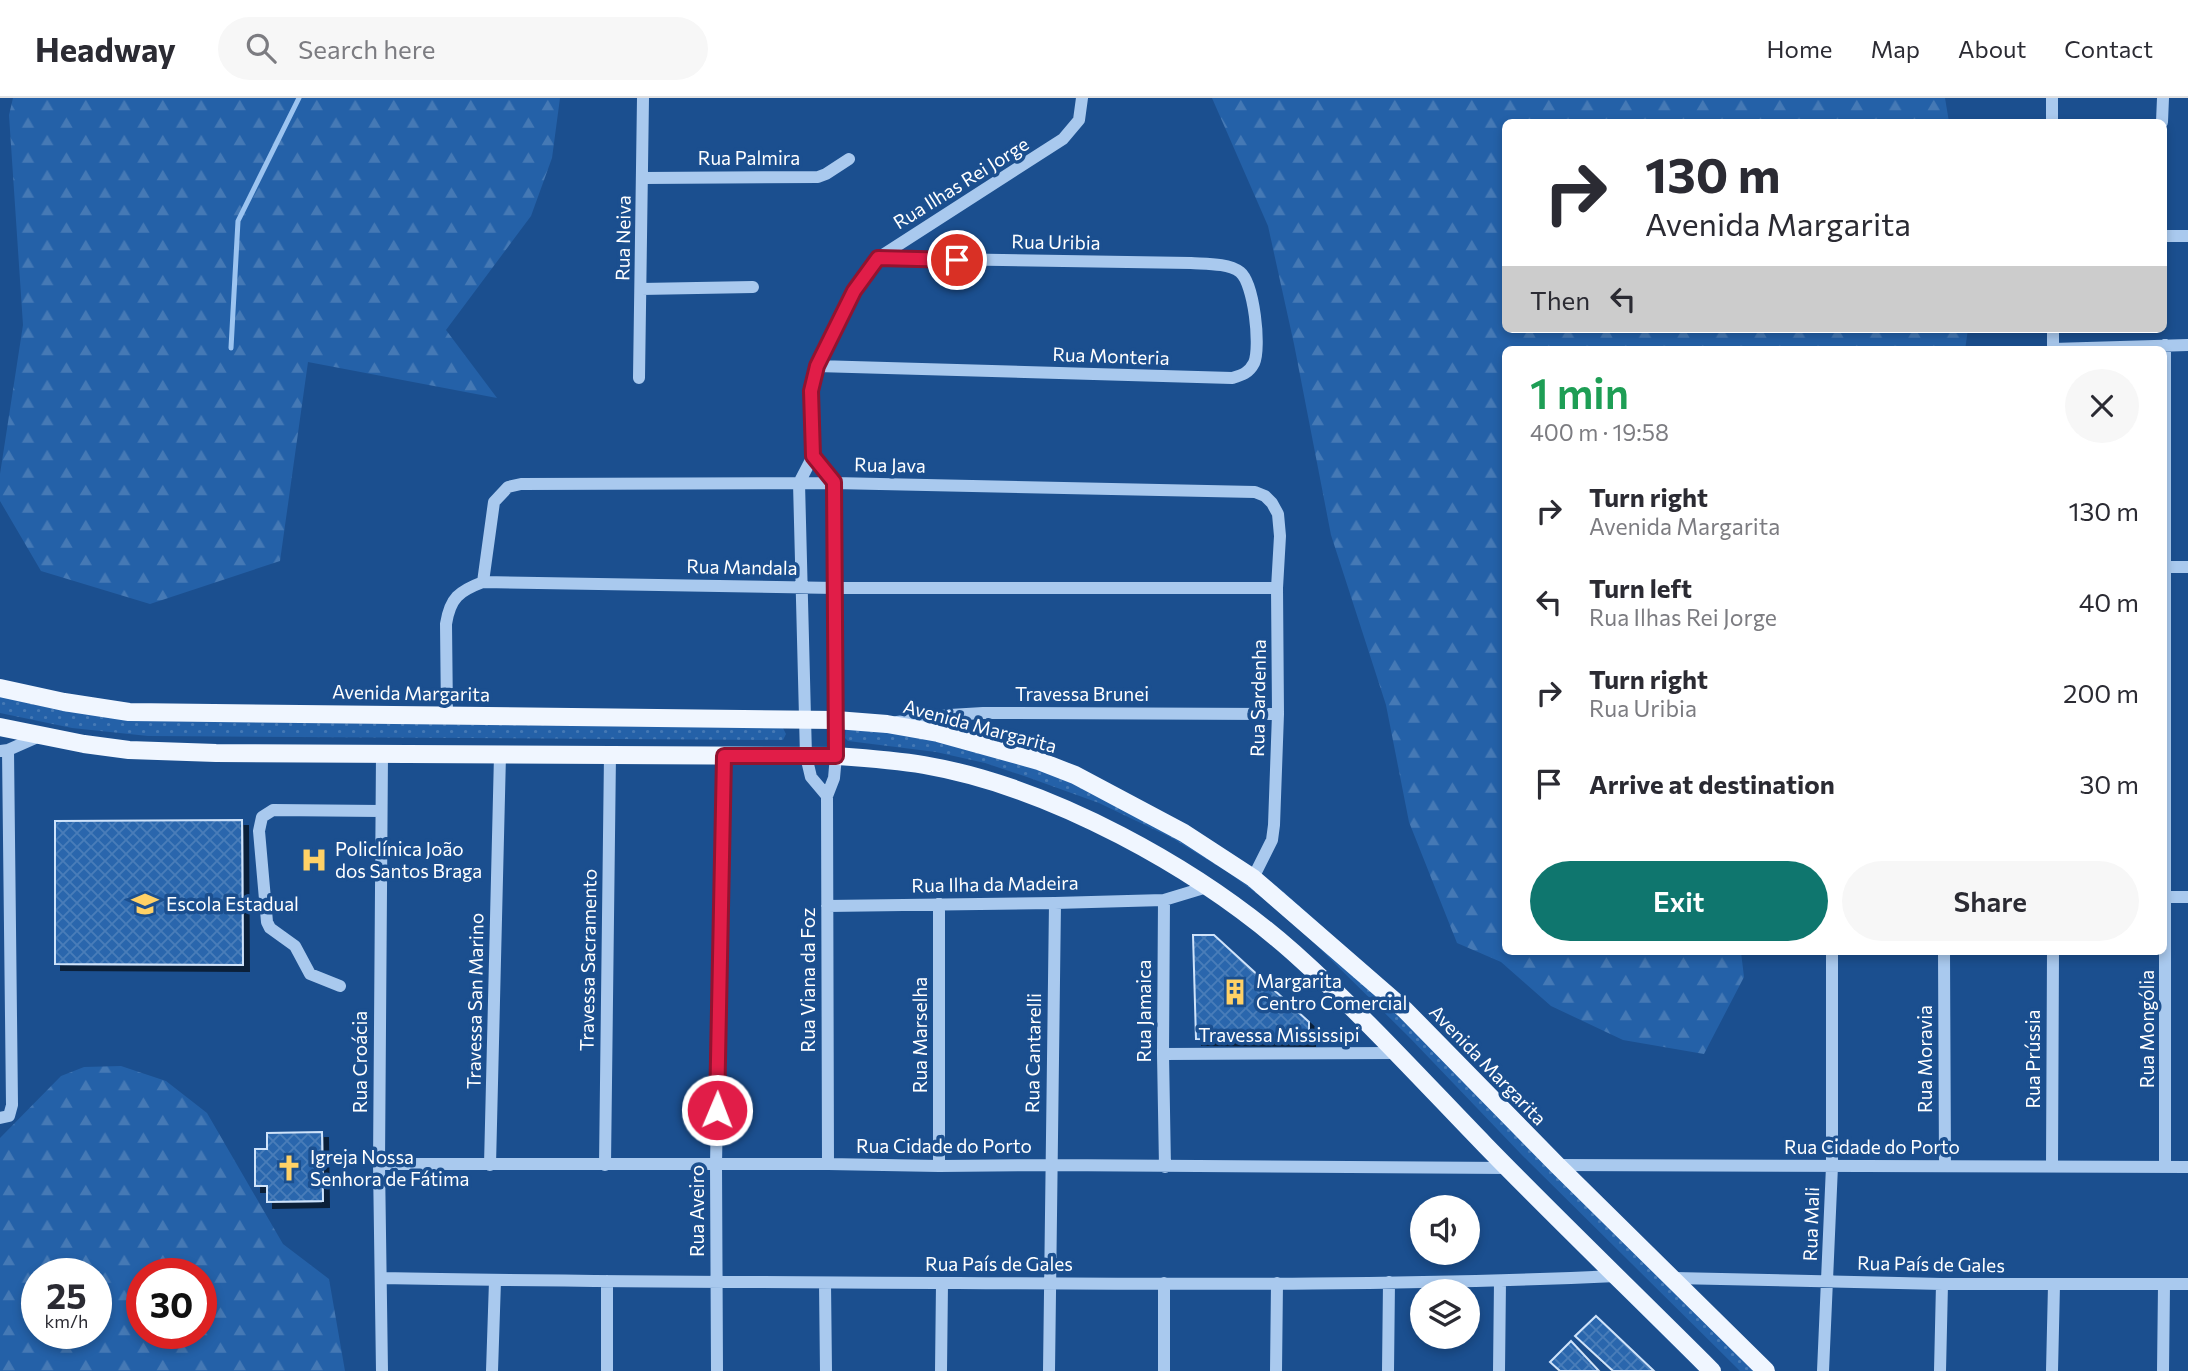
<!DOCTYPE html>
<html lang="en">
<head>
<meta charset="utf-8">
<style>
	body { margin:0; font-family:Commissioner,sans-serif; background:#f7f7f7; color:#2b2b33; height:100vh; display:flex; flex-direction:column; font-size:26px; white-space:nowrap }
	* { box-sizing:border-box; margin:0 }
	p { font-size:23px; color:#7c7c81 }
	.icon { flex:none; width:38px; height:38px; fill:none; stroke:currentColor; stroke-width:2; stroke-linecap:round; stroke-linejoin:round }
	.map { position:relative; flex:1; overflow:hidden }
	.drawer { position:absolute; left:1502px; top:248px; width:665px; height:609px; display:flex; flex-direction:column; background:#fff; border-radius:10px; box-shadow:0 4px 10px #0003 }
	.drawer>* { flex:none }
	.guide { position:absolute; left:1502px; top:21px; width:665px; height:214px; border-radius:10px; box-shadow:0 4px 10px #0003; background:#fff; color:#2b2b33; overflow:hidden }
	.tools { position:absolute; left:1410px; top:1097px; display:grid; gap:14px }
	.tools a { display:grid; place-items:center; width:70px; height:70px; border-radius:50%; background:#fff; box-shadow:0 4px 10px #0003; font-size:35px }
	.speed { position:absolute; left:21px; top:1160px; display:flex; gap:14px; font-size:35px; font-weight:700; text-align:center }
	.speed>* { display:grid; place-content:center; width:91px; height:91px; border-radius:50%; background:#fff; box-shadow:0 4px 10px #0003; line-height:1 }
	.speed small { font-size:18px; font-weight:400 }
	.speed .limit { border:10px solid #d22; background:#fff; color:#111 }
	.pin { position:absolute; display:grid; place-items:center; width:60px; height:60px; color:#fff; margin:-30px; border:4px solid #fff; border-radius:50%; box-shadow:0 2px 7px #0007 }
	.me { position:absolute; width:77px; margin:-38px; rotate:1deg; stroke-linejoin:round; filter:drop-shadow(0 0 5px #0008) }
	.turn { display:flex; align-items:center; gap:24px; height:147px; padding:0 28px; font-size:32px }
	.turn .icon { width:91px; height:91px; stroke-width:2.5 }
	.turn b { display:block; font-size:49px; line-height:60px }
	.then { display:flex; align-items:center; height:66px; padding:0 28px; background:#0003; gap:14px; font-size:26px }
	.round { display:grid; place-items:center; flex:none; width:74px; height:74px; border-radius:37px; background:#f7f7f7 }
	.overview { display:flex; align-items:center; justify-content:space-between; height:119px; padding:0 28px }
	h1 { font-size:42px; font-weight:600; line-height:52px; color:#1e9e55 }
	.primary-button { display:flex; gap:14px; margin-top:auto; padding:14px 28px }
	.primary-button a { flex:1; height:80px; border-radius:42px; background:#0f766e; color:#fff; font-size:28px; font-weight:600; line-height:80px; text-align:center }
	.primary-button a+a { background:#f7f7f7; color:#2b2b33 }
	ul { padding:0; list-style:none }
	li { display:flex; align-items:center; gap:21px; height:91px; padding:0 28px }
	li div { flex:1 }
	li b { display:block; font-size:26px }
	li em { font-style:normal }
	header { display:flex; align-items:center; gap:42px; box-sizing:border-box; height:98px; padding:0 35px; background:#fff; border-bottom:2px solid #e1e1e2 }
	header strong { font-size:33px }
	nav { display:flex; gap:38px; margin-inline-start:auto; font-size:24px }
	.search { width:490px; height:63px; background:#f7f7f7; display:flex; align-items:center; gap:18px; box-sizing:border-box; padding:0 24px; border-radius:38px; color:#7c7c81; font-size:26px }
	.map>svg:first-child { display:block }
	.grass { fill:url(#grass-dots) }
	.forest { fill:url(#forest-firs); fill-rule:evenodd }
	.lines { fill:none; stroke-linecap:round; stroke-linejoin:round }
	.stream { stroke:#9cc4f0; stroke-width:5 }
	.building { fill:url(#building-cross-hatch); stroke:#cfe3fa; stroke-width:2; filter:url(#shadow) }
	.minor { stroke:#a9c9ee; stroke-width:12 }
	.major { stroke:#f0f6ff; stroke-width:18 }
	.route-casing { stroke:#92132f; stroke-width:18 }
	.route { stroke:#e11d48; stroke-width:12 }
	.labels { text-anchor:middle; stroke-width:7; stroke-linejoin:round; paint-order:stroke }
	.street-label { font-size:19px; fill:#fff; stroke:#1b4f8f }
	.poi-label { font-size:19px; fill:#fff; stroke:#1b4f8f; text-anchor:start }
</style>
</head>
<body>
<header>
<strong>Headway</strong>
<div class="search"><svg class="icon" aria-label="search" viewBox="0 0 24 24"><circle cx="10" cy="10" r="6"/><path d="M15 15l6 6"/></svg>Search here</div>
<nav><a>Home</a><a>Map</a><a>About</a><a>Contact</a></nav>
</header>
<div class="map">
<svg width="2188" height="1273" viewBox="0 0 2188 1273">
	<defs>
		<pattern id="grass-dots" width="8" height="8" patternUnits="userSpaceOnUse" patternTransform="scale(1.75)"><rect width="8" height="8" fill="#2461a8"/><path d="M2 2h.1M6 6h.1" fill="none" stroke="#4579b5" stroke-width="1.8" stroke-linecap="round"/></pattern>
		<pattern id="forest-firs" width="22" height="20" patternUnits="userSpaceOnUse" patternTransform="scale(1.75)"><rect width="22" height="20" fill="#2461a8"/><path d="M5 1l3.5 6h-7zM16 11l3.5 6h-7z" fill="#4579b5"/></pattern>
		<pattern id="building-cross-hatch" width="8" height="8" patternUnits="userSpaceOnUse" patternTransform="scale(1.75)"><rect width="8" height="8" fill="#2a66ad"/><path d="M0 0l8 8M0 8l8-8" fill="none" stroke="#4a7db9"/></pattern>
		<filter id="shadow"><feDropShadow dx="6" dy="6" stdDeviation="0" flood-color="#0009"/></filter>
	</defs>
	<rect width="100%" height="100%" fill="#1b4f8f"/>
	<path class="grass" d="M0,598C53,613 101,619 156,623L783,630L786,636L783,642L148,638L72,630L0,615Z
		M846,629L892,631L1035,665L1228,754L1279,790L1321,827L1405,908L1766,1273H1740L1521,1056L1410,940L1306,837L1264,801L1229,775L1172,740L1099,705L1027,679L985,665L936,654L848,643L845,640Z"/>
	<path class="forest" d="M13,0H560L552,60L531,118L446,232L497,300L308,264L280,463L150,506L41,473L0,403V376L23,227L9,17Z
		M1212,0H1945L1949,24H1505V231H1968L1965,252H1505V854H1741L1744,879L1704,956L1623,942L1551,908L1501,864L1457,845L1409,724L1386,607L1331,437L1294,246L1268,128Z
		M121,968L166,983L207,1015L283,1146L329,1181L345,1273H0V1040L61,978L84,969ZM37,1176H96V1236H37ZM142,1176H201V1236H142Z"/>
	<g class="lines">
		<path class="stream" d="M231,250L238,123L299,0"/>
	</g>
	<path class="building" d="M242,722L243,867L55,866V723Z
		M1193,837H1214L1309,924V942L1196,941Z
		M322,1034L323,1103L267,1104V1088H255V1051H267V1035Z
		M1596,1218L1654,1273H1613L1575,1238Z
		M1571,1243L1599,1273H1560L1550,1264Z"/>
	<g class="lines">
		<path class="minor" d="M2052,0V24
			M2162,24L2163,0
			M643,80L818,79L826,76L849,61
			M2163,138H2188
			M641,191L753,189
			M2165,247V1069
			M2053,251L2188,247
			M2053,252V231
			M817,268L1232,280C1242,277 1249,275 1254,265C1261,249 1254,185 1240,174C1228,165 1206,166 1191,165L878,160
			M639,280L643,0
			M813,358L834,385L836,658L834,680L827,698L828,1066
			M2163,469H2188
			M483,484L494,404L508,389L521,386L834,385L1255,394L1265,398L1272,405L1278,416L1280,438L1277,490L1278,616L1274,727L1272,742L1253,780
			M447,617L446,526C450,500 459,493 483,484L835,490H1277
			M897,624L950,617L983,615L1278,616
			M0,653L8,652L42,637
			M382,655L379,1066L382,1273
			M827,698L811,679L806,658L799,385L813,358L811,293L817,268L854,193L878,160L1063,41L1079,22L1082,0
			M2163,799H2188
			M939,806V1068
			M827,808L1055,805L1164,802
			M1944,854L1945,1068
			M340,888L310,876L295,848L270,830L267,824L259,733L262,719L273,712L381,713
			M1163,956L1396,955
			M0,1020L9,1018L12,1007L8,652
			M379,1066H828L939,1068L1050,1067L1508,1070
			M490,1067L500,657
			M605,1067L610,656
			M1557,1067L2188,1069
			M2052,1068L2053,854
			M1165,1069L1163,956L1164,802L1207,789
			M381,1180C574,1184 766,1184 958,1185C1178,1186 1397,1188 1616,1178
			M1674,1180L1942,1186H2188
			M825,1185L826,1273
			M1164,1185V1273
			M492,1273L495,1183
			M607,1273V1183
			M717,1273L716,1066L724,658
			M941,1273L942,1185
			M1049,1273L1055,805
			M1276,1273L1277,1185
			M1388,1273L1389,1184
			M1499,1273L1500,1183
			M1823,1273L1832,1068V854
			M1940,1273L1942,1186
			M2052,1273L2054,1187
			M2163,1273L2164,1187"/>
		<path class="major" d="M0,590L64,604L129,614L836,622L887,626L938,635L1039,663L1075,677L1184,735L1253,780L1405,912L1557,1067L1766,1273
			M0,629L84,646L129,652L216,655L836,658C865,660 895,662 924,667C1051,689 1198,770 1294,855C1361,915 1422,982 1485,1047C1559,1123 1636,1197 1712,1273"/>
	</g>
	<g class="lines">
		<g class="route-casing">
			<path id="route" d="M717,1012L724,658H836L834,384L813,358L811,293L817,268L854,193L878,160L957,162"/>
		</g>
		<use href="#route" class="route"/>
	</g>
	<defs>
		<g id="hospital-bare" transform="scale(2.1)"><path d="M-5-5h3v3.5h4V-5h3V5h-3V1.5h-4V5h-3Z" fill="#ffd166" stroke="#1b4f8f" stroke-width="2.5" paint-order="stroke"/></g>
		<g id="school-bare" transform="scale(2.1)"><path d="M0-5L7-2L0 1L-7-2ZM-4 1L0 2.5L4 1V4Q0 6-4 4Z" fill="#ffd166" stroke="#1b4f8f" stroke-width="2.5" paint-order="stroke"/></g>
		<g id="building-bare" transform="scale(2.1)"><path d="M-4-6H4V6H1V3H-1V6H-4ZM-2.5-4.3h1.7v1.8h-1.7ZM.8-4.3h1.7v1.8H.8ZM-2.5-1h1.7V.8h-1.7ZM.8-1h1.7V.8H.8Z" fill="#ffd166" stroke="#1b4f8f" stroke-width="2.5" paint-order="stroke"/></g>
		<g id="church-bare" transform="scale(2.1)"><path d="M-1.2-6h2.4v3.5h3.3v2.4h-3.3V6h-2.4V-.1h-3.3v-2.4h3.3Z" fill="#ffd166" stroke="#1b4f8f" stroke-width="2.5" paint-order="stroke"/></g>
	</defs>
	<g fill-rule="evenodd">
		<use href="#hospital-bare" x="314" y="762"/>
		<use href="#school-bare" x="145" y="806"/>
		<use href="#building-bare" x="1235" y="894"/>
		<use href="#church-bare" x="289" y="1070"/>
	</g>
	<g class="labels">
		<g class="street-label">
			<text x="749" y="67">Rua Palmira</text>
			<text transform="translate(961 85) rotate(-32)" y="7">Rua Ilhas Rei Jorge</text>
			<text transform="translate(623 140) rotate(-89)" y="7">Rua Neiva</text>
			<text transform="translate(1056 144) rotate(1)" y="7">Rua Uribia</text>
			<text transform="translate(1111 258) rotate(2)" y="7">Rua Monteria</text>
			<text transform="translate(890 367) rotate(1)" y="7">Rua Java</text>
			<text transform="translate(742 469) rotate(1)" y="7">Rua Mandala</text>
			<text transform="translate(411 595) rotate(1)" y="7">Avenida Margarita</text>
			<text x="1082" y="603">Travessa Brunei</text>
			<text transform="translate(1258 600) rotate(-89)" y="7">Rua Sardenha</text>
			<text transform="translate(980 628) rotate(15)" y="7">Avenida Margarita</text>
			<text transform="translate(995 786) rotate(-1)" y="7">Rua Ilha da Madeira</text>
			<text transform="translate(588 862) rotate(-89)" y="7">Travessa Sacramento</text>
			<text transform="translate(808 882) rotate(-90)" y="7">Rua Viana da Foz</text>
			<text transform="translate(475 903) rotate(-89)" y="7">Travessa San Marino</text>
			<text transform="translate(1144 913) rotate(-90)" y="7">Rua Jamaica</text>
			<text transform="translate(2147 931) rotate(-90)" y="7">Rua Mongólia</text>
			<text transform="translate(920 937) rotate(-90)" y="7">Rua Marselha</text>
			<text x="1279" y="944">Travessa Mississipi</text>
			<text transform="translate(1033 955) rotate(-89)" y="7">Rua Cantarelli</text>
			<text transform="translate(1925 961) rotate(-90)" y="7">Rua Moravia</text>
			<text transform="translate(2033 961) rotate(-90)" y="7">Rua Prússia</text>
			<text transform="translate(360 964) rotate(-90)" y="7">Rua Croácia</text>
			<text transform="translate(1488 967) rotate(46)" y="7">Avenida Margarita</text>
			<text x="944" y="1055">Rua Cidade do Porto</text>
			<text x="1872" y="1056">Rua Cidade do Porto</text>
			<text transform="translate(697 1113) rotate(-90)" y="7">Rua Aveiro</text>
			<text transform="translate(1811 1126) rotate(-88)" y="7">Rua Mali</text>
			<text x="999" y="1173">Rua País de Gales</text>
			<text transform="translate(1931 1166) rotate(1)" y="7">Rua País de Gales</text>
		</g>
		<g class="poi-label">
			<text x="335" y="758">Policlínica João<tspan x="335" dy="22">dos Santos Braga</tspan></text>
			<text x="166" y="813">Escola Estadual</text>
			<text x="1256" y="890">Margarita<tspan x="1256" dy="22">Centro Comercial</tspan></text>
			<text x="310" y="1066">Igreja Nossa<tspan x="310" dy="22">Senhora de Fátima</tspan></text>
		</g>
	</g>
</svg>
<div class="tools">
<a><svg class="icon" aria-label="sound" viewBox="0 0 24 24"><path d="M4 9h4l5-4v14l-5-4H4zM17 9q2 3 0 6"/></svg></a>
<a><svg class="icon" aria-label="layers" viewBox="0 0 24 24"><path d="M12 4l9 5-9 5-9-5zM3 14l9 5 9-5"/></svg></a>
</div>
<div class="speed"><div>25<small>km/h</small></div><div class="limit">30</div></div>
<div class="pin" style="left:957px;top:162px;background:#d93025"><svg class="icon" aria-label="arrive" viewBox="0 0 24 24"><path d="M6 21V4h12l-3 4 3 4H6"/></svg></div>
<svg class="me" style="left:717px;top:1012px" viewBox="-20 -20 40 40"><circle r="17" fill="#e11d48" stroke="#fff" stroke-width="3"/><path d="M0-11L8 9 0 5-8 9z" fill="#fff"/></svg>
<div class="guide">
<div class="turn"><svg class="icon" aria-label="right" viewBox="0 0 24 24"><path d="M7 20v-9h11M14 6l5 5-5 5"/></svg><div><b>130 m</b>Avenida Margarita</div></div>
<div class="then">Then<svg class="icon" aria-label="left" viewBox="0 0 24 24"><path d="M17 20v-9H6M10 6l-5 5 5 5"/></svg></div>
</div>
<section class="drawer">
<div class="overview"><div><h1>1 min</h1><p>400 m · 19:58</p></div><a class="round"><svg class="icon" aria-label="close" viewBox="0 0 24 24"><path d="M6 6l12 12M18 6L6 18"/></svg></a></div>
<ul>
<li><svg class="icon" aria-label="right" viewBox="0 0 24 24"><path d="M7 20v-9h11M14 6l5 5-5 5"/></svg><div><b>Turn right</b><p>Avenida Margarita</p></div><em>130 m</em></li>
<li><svg class="icon" aria-label="left" viewBox="0 0 24 24"><path d="M17 20v-9H6M10 6l-5 5 5 5"/></svg><div><b>Turn left</b><p>Rua Ilhas Rei Jorge</p></div><em>40 m</em></li>
<li><svg class="icon" aria-label="right" viewBox="0 0 24 24"><path d="M7 20v-9h11M14 6l5 5-5 5"/></svg><div><b>Turn right</b><p>Rua Uribia</p></div><em>200 m</em></li>
<li><svg class="icon" aria-label="arrive" viewBox="0 0 24 24"><path d="M6 21V4h12l-3 4 3 4H6"/></svg><div><b>Arrive at destination</b></div><em>30 m</em></li>
</ul>
<div class="primary-button"><a>Exit</a><a>Share</a></div>
</section>
</div>
</body>
</html>
